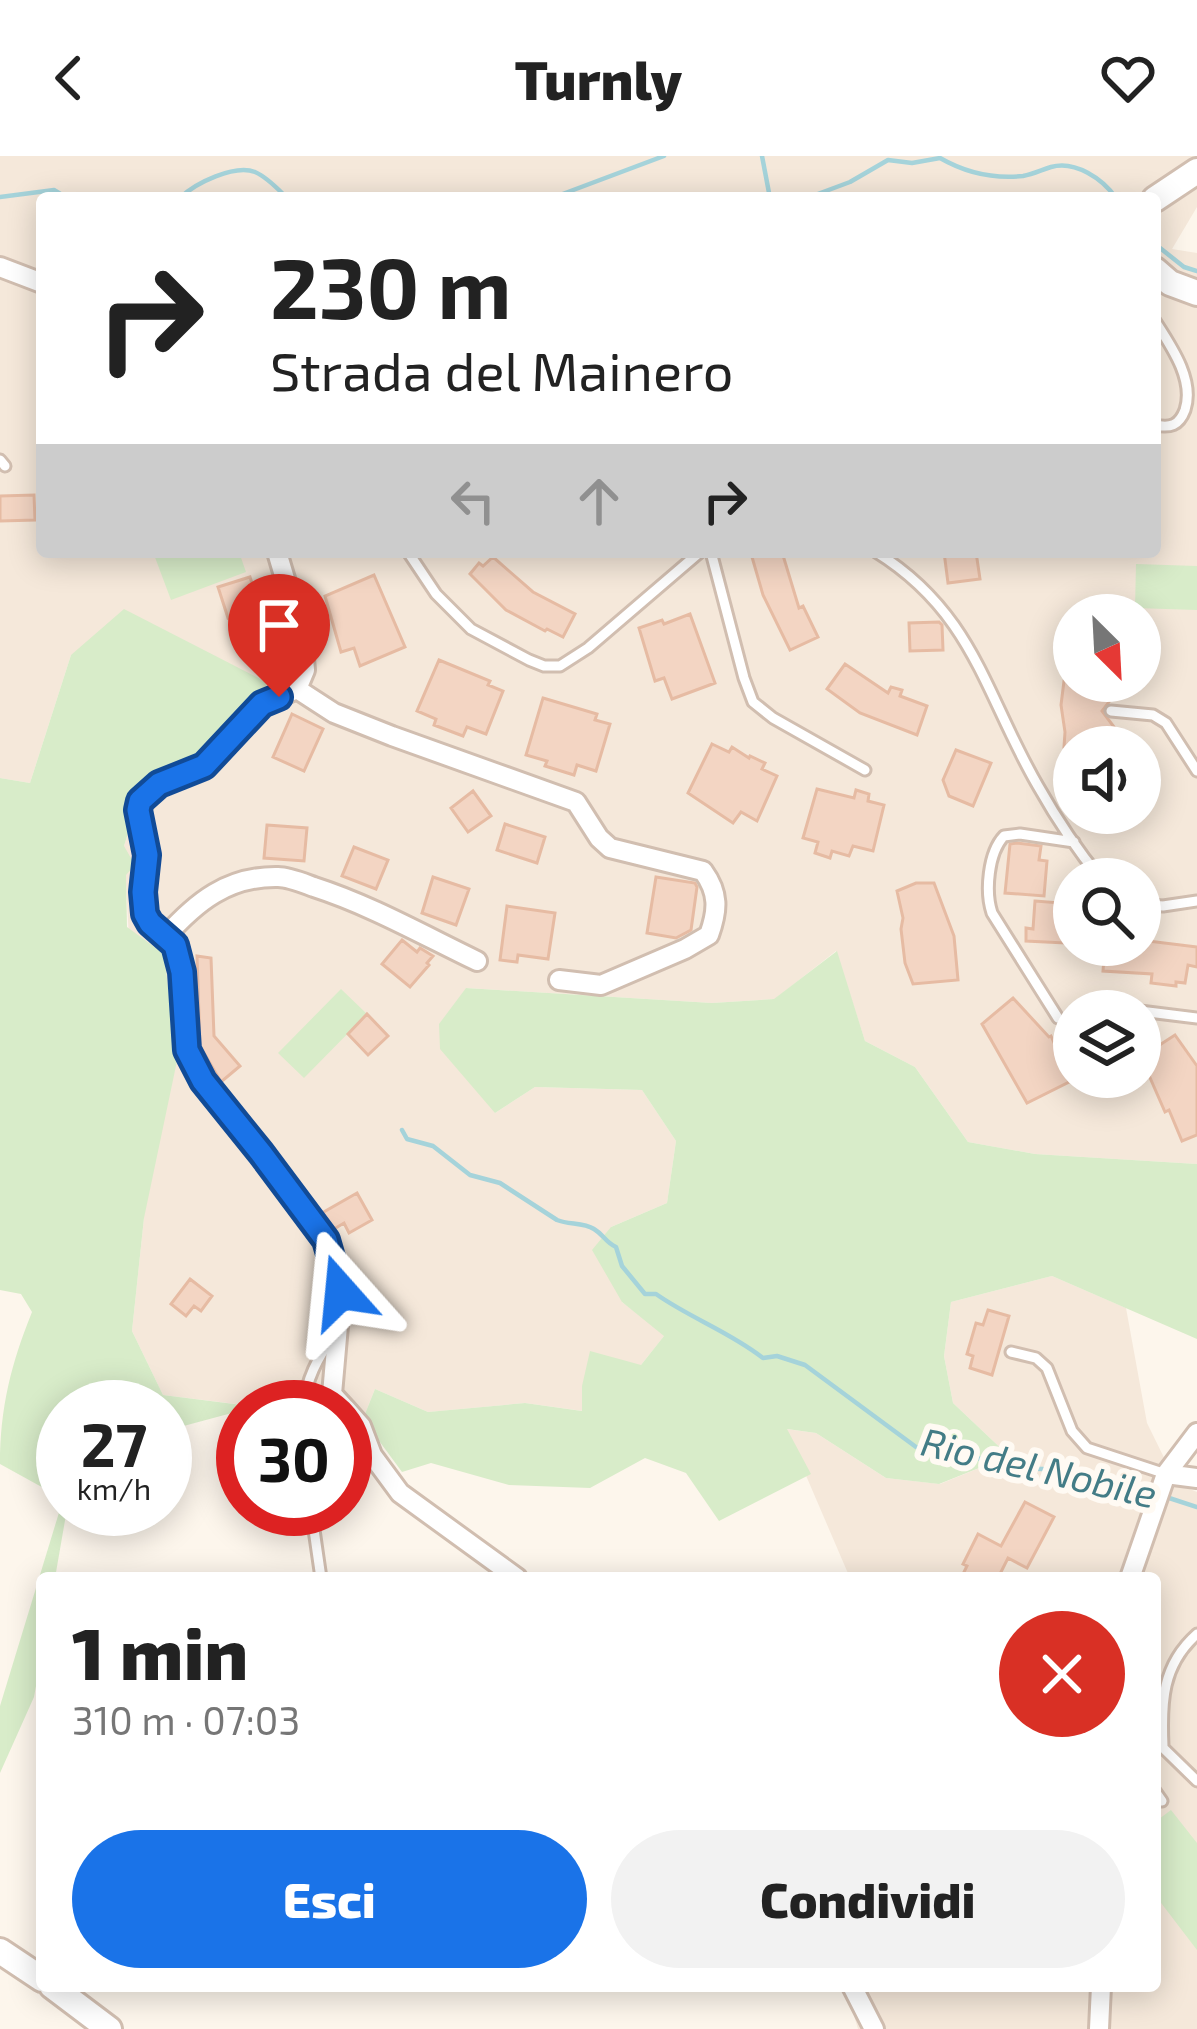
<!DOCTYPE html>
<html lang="it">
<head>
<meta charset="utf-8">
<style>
	body { margin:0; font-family:"Exo 2",sans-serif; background:#f2f2f2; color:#222; height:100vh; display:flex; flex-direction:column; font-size:45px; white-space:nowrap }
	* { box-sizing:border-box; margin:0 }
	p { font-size:39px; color:#767676 }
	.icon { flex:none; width:66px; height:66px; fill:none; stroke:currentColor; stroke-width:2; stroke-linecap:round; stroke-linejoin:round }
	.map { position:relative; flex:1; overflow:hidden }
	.drawer { position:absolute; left:36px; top:1416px; width:1125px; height:420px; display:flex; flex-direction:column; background:#fff; border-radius:12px; box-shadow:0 6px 30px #0003 }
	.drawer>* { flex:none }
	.hud { position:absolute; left:36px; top:36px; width:1125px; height:366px; border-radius:12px; box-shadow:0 6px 30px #0003; background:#fff; color:#222; overflow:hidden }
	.needle { width:78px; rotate:156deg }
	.controls { position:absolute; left:1053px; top:438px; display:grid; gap:24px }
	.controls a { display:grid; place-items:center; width:108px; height:108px; border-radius:50%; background:#fff; box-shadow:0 6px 30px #0003; font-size:60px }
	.speed { position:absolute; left:36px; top:1224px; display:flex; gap:24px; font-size:60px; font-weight:700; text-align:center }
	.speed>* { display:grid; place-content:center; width:156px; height:156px; border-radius:50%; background:#fff; box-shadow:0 6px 30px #0003; line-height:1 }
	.speed small { font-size:30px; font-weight:400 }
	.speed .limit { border:18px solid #d22; background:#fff; color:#111 }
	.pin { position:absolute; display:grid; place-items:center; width:102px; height:102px; color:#fff; margin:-123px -51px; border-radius:50% 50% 50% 0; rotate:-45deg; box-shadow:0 0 12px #0007 }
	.pin .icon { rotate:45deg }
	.me { position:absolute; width:132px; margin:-66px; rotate:342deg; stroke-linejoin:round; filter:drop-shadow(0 0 9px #0008) }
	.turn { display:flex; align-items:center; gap:42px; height:252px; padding:0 36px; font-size:54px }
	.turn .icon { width:156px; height:156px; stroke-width:2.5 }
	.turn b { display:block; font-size:84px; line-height:102px }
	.lanes { display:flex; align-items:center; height:114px; padding:0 36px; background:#0003; justify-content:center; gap:60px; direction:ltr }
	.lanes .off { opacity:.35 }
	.round { display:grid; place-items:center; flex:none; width:126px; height:126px; border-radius:63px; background:#f2f2f2 }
	.headline { display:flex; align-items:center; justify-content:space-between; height:204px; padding:0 36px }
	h1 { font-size:72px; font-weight:800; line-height:90px }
	.cta { display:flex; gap:24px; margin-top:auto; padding:24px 36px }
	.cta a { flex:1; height:138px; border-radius:72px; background:#1a73e8; color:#fff; font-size:48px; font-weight:800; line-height:138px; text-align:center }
	.cta a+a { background:#f2f2f2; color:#222 }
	header { display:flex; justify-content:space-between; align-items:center; height:156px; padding:0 36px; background:#fff; font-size:54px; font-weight:800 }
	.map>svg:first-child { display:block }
	.residential { fill:#f5e8da; fill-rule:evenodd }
	.green { fill:#d8ecc9 }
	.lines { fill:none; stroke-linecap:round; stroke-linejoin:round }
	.stream { stroke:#a5d3da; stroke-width:4.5 }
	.building { fill:#f3d5c3; stroke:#e6bba3; stroke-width:3 }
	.service-casing { stroke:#d1beb0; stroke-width:15 }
	.minor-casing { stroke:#d1beb0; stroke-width:24 }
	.tertiary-casing { stroke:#d1beb0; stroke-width:30 }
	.service { stroke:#fff; stroke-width:9 }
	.minor { stroke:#fff; stroke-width:18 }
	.tertiary { stroke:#fff; stroke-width:24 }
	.route-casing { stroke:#114b97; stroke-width:30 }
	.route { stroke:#1a73e8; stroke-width:21 }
	.labels { text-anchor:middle; stroke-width:12; stroke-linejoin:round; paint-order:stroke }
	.water-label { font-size:39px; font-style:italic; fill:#437c86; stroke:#fffaf3 }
</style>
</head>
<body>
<header><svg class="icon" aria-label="back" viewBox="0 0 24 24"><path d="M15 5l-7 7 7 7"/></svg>Turnly<svg class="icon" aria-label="heart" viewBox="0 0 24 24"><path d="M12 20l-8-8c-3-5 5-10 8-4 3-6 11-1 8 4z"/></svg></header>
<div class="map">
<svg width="1197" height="1873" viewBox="0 0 1197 1873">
	<rect width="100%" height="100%" fill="#fdf6ec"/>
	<path class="residential" d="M0,0H1197V51L1172,93L1197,97V1008L1035,998L968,986L915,911L865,885L836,795L775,843L712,847L467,832L495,957L535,931L642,934L676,985L667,1047L611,1071L622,1146L665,1179L641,1209L582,1230L583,1255L525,1247L428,1256L375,1233L363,1263L345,1251H261L163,1239L132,1175L144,1062L124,690L146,620L204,597L71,499L30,627L0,622ZM42,42H1155V396H42ZM1074,459H1140V525H1074ZM1074,591H1140V657H1074ZM1074,723H1140V789H1074ZM1074,855H1140V921H1074Z
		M1052,1120L1126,1152L1147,1267L1177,1328L1197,1336V1873H858L845,1830H1155V1422H850L786,1273L816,1277L886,1322L940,1328L1009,1300L953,1247L944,1200L951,1146Z"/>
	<path class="green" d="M153,396H239L246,416L171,444Z
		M1136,408L1197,410V454L1135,452Z
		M124,453L268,527L204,597L146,620L124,690L135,709L126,719L127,771L164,798L177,905L144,1062L132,1175L163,1239L257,1251H243V1254L165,1275V1251H63V1353H67L55,1422H42V1497L34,1541L0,1617V1550L61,1350L58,1340L0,1308C0,1252 11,1208 32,1156L21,1138L0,1134V622L30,627L71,499Z
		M837,795L865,885L915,911L968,986L1035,998L1197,1008V1183L1052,1120L951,1146L944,1200L953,1247L1009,1300L939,1328L886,1322L816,1277L787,1273L811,1318L719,1365L686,1317L645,1302L590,1332L509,1329L431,1307L402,1316L363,1263L375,1233L428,1256L525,1247L582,1255V1230L590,1195L641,1209L664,1180L622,1146L592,1094L611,1071L667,1047L676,985L642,934L535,931L495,957L440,893L439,868L466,832L712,847L774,843Z
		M341,833L367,858L304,922L278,897Z
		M1171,1654L1197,1687V1794L1155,1739V1666Z"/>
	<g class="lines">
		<path class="stream" d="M762,0L770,42
			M0,41L54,34L67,42
			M180,42C195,27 235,8 255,16C267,21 278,33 287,42
			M552,42L664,0
			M807,42L850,26L888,4L912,7L940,2C966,17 994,23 1023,20C1034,18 1041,14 1051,11C1075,4 1103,23 1116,42
			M1155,88L1184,111L1197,115
			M402,974L407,983L433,990L470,1019L500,1027L557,1064C569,1069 583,1066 594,1073C604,1079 605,1086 616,1091L622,1110L645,1138H656C690,1162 730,1176 763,1202L777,1200L805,1209L916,1291L952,1294L1010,1312L1043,1313L1090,1332L1141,1331L1152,1336
			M1163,1340L1197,1351"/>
	</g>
	<path class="building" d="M34,339L35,364L0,365V340Z
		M769,396H782L799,452L803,450L818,481L790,494L763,439L752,401Z
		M944,396H976L980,423L948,427Z
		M493,401L533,436L575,458L563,481L547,473L545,475L506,454L470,418L479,407L483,410Z
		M374,419L405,491L360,510L354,492L341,496L325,440Z
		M250,421L260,452L228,462L218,431Z
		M690,458L715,527L672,543L664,522L655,525L639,472L662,464L664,468Z
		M939,466L942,469L943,494L910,495L909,467Z
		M439,504L490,525L488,529L503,535L486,578L467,571L463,580L434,569L436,563L417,555Z
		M845,508L888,537L891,531L902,534L900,540L927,550L917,579L860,557L827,533Z
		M1064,525H1104L1109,546L1102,555L1114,571L1112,591H1064L1065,576L1061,549Z
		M543,542L597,558L595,564L610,568L596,615L577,609L574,619L545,610L547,605L526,599Z
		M292,558L323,573L304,615L273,601Z
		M712,588L729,596L732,591L749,602L750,600L765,607L762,613L777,620L757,665L741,656L733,667L688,637Z
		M956,594L991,607L973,650L949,640L943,624Z
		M817,633L854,642L856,634L869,638L868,645L884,649L873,695L853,690L849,700L832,695L830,702L815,697L818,686L803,682Z
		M473,635L491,660L468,676L451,652Z
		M505,668L545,681L537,707L497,694Z
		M267,669L307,672L304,705L264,702Z
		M1017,687L1041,690L1039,704L1047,705L1044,740L1005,737L1010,688Z
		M354,691L388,704L376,733L342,720Z
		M433,721L469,733L456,769L422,757Z
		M656,721L695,727L697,731L691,774L676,782L647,777Z
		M916,727H934L954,780L958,824L913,828L905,807L901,773L903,762L897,735Z
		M1035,745L1061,747L1060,755L1068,756L1065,787L1026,785V772L1033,773Z
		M507,750L555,757L548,803L518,799L517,806L500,804Z
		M402,784L417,796L420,792L433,800L427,807L429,809L410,831L382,808Z
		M1140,784L1197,791V811L1188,809L1185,827L1176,826V830L1151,827L1152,818L1103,815L1105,789H1140Z
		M197,800L211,802L214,880L240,910L221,926L200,890Z
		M1013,842L1049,881L1051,880L1071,925L1027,947L982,868Z
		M367,858L388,880L368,899L348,878Z
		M1175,879L1197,910V979L1182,985L1169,954L1165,956L1141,901Z
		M357,1037L372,1064L349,1077L344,1067L334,1073L322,1057Z
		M190,1123L212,1140L201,1155L194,1150L186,1160L171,1148Z
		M988,1154L1009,1160L992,1219L970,1212L973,1200L967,1198L976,1167L983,1169Z
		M1025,1346L1054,1361L1027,1412L1008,1402L998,1422H977L964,1416L967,1410L963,1408L978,1378L1001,1390Z"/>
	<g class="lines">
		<g class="service-casing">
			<path id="service" d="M1155,165C1171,190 1195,224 1185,254C1179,270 1170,272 1155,269
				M0,304L5,310
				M408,396L436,438L471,473L529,504L544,510H560L588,492L700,396
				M711,396L744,522L753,546L773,562L865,614
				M876,396C974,457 985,539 1038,630C1056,662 1078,695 1101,723
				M1111,555L1153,559L1166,567L1197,615
				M1140,748L1163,750L1197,745
				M1140,855L1197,862
				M1058,862L992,757C985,736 988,697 1004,680L1020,678L1074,686
				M1011,1196L1036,1202L1047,1212L1072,1275L1087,1292L1166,1318
				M305,1251C304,1226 319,1199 334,1180
				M311,1353L321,1422
				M1155,1584L1197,1625
				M1163,1590C1161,1546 1162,1509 1197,1478
				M1155,1635L1162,1645"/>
		</g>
		<g class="minor-casing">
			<path id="minor" d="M0,111L42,127
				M277,396L302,480L305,514L297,533L262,548L204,610L159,628L140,645L138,654L147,699L143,736L145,757L150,767L175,789L182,816L187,894L203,925L261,997L325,1084L341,1136L332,1238L344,1251
				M297,533L334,557L392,580L576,646L599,682L610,692L703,715C719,737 718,754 709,779L685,793L601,829L559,824
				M165,781C196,746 228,720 278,721C289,721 303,727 314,731C370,749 423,779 477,805
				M345,1252L361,1270L372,1299L400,1337L517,1422
				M1166,1318L1197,1322
				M1130,1422L1166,1318L1197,1277
				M852,1830L874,1873
				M1099,1873L1101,1830"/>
		</g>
		<g class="tertiary-casing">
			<path id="tertiary" d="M1155,43L1197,15
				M1155,114L1170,127L1197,137
				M0,1795L42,1823
				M52,1830L109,1873"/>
		</g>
		<use href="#service" class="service"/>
		<use href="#minor" class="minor"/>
		<use href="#tertiary" class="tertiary"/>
	</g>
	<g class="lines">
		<g class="route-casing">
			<path id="route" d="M279,541L262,548L204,610L159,628L140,645L138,654L147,699L143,736L145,758L150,767L175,789L182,816L187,894L203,925L261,997L326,1084L341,1136"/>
		</g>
		<use href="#route" class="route"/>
	</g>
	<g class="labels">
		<g class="water-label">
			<text transform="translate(1039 1312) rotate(13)" y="14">Rio del Nobile</text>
		</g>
	</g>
</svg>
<div class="controls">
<a><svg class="needle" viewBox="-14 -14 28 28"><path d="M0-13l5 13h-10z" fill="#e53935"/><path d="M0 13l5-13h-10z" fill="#767676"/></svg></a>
<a><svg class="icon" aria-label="sound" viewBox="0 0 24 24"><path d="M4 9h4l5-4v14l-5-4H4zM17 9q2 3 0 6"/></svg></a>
<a><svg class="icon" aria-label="search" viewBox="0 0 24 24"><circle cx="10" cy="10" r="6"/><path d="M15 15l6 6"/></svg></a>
<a><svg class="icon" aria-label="layers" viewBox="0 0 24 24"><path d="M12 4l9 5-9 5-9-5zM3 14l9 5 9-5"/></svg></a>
</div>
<div class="speed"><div>27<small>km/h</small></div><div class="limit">30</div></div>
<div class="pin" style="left:279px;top:541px;background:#d93025"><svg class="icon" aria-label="arrive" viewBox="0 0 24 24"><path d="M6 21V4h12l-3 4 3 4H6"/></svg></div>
<svg class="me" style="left:341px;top:1136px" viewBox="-20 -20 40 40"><path d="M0-17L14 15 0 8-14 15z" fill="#1a73e8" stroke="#fff" stroke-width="4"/></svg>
<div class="hud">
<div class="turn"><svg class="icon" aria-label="right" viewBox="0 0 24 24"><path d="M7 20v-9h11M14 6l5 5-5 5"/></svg><div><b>230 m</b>Strada del Mainero</div></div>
<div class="lanes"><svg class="icon off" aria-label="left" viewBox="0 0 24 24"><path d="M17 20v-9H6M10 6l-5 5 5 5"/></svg><svg class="icon off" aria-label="ahead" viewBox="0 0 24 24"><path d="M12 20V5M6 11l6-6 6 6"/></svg><svg class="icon" aria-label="right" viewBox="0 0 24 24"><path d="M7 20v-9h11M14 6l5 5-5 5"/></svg></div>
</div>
<section class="drawer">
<div class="headline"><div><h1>1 min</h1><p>310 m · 07:03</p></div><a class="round" style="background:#d93025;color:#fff"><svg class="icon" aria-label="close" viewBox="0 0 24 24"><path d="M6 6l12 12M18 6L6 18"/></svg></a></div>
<div class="cta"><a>Esci</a><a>Condividi</a></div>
</section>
</div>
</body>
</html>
